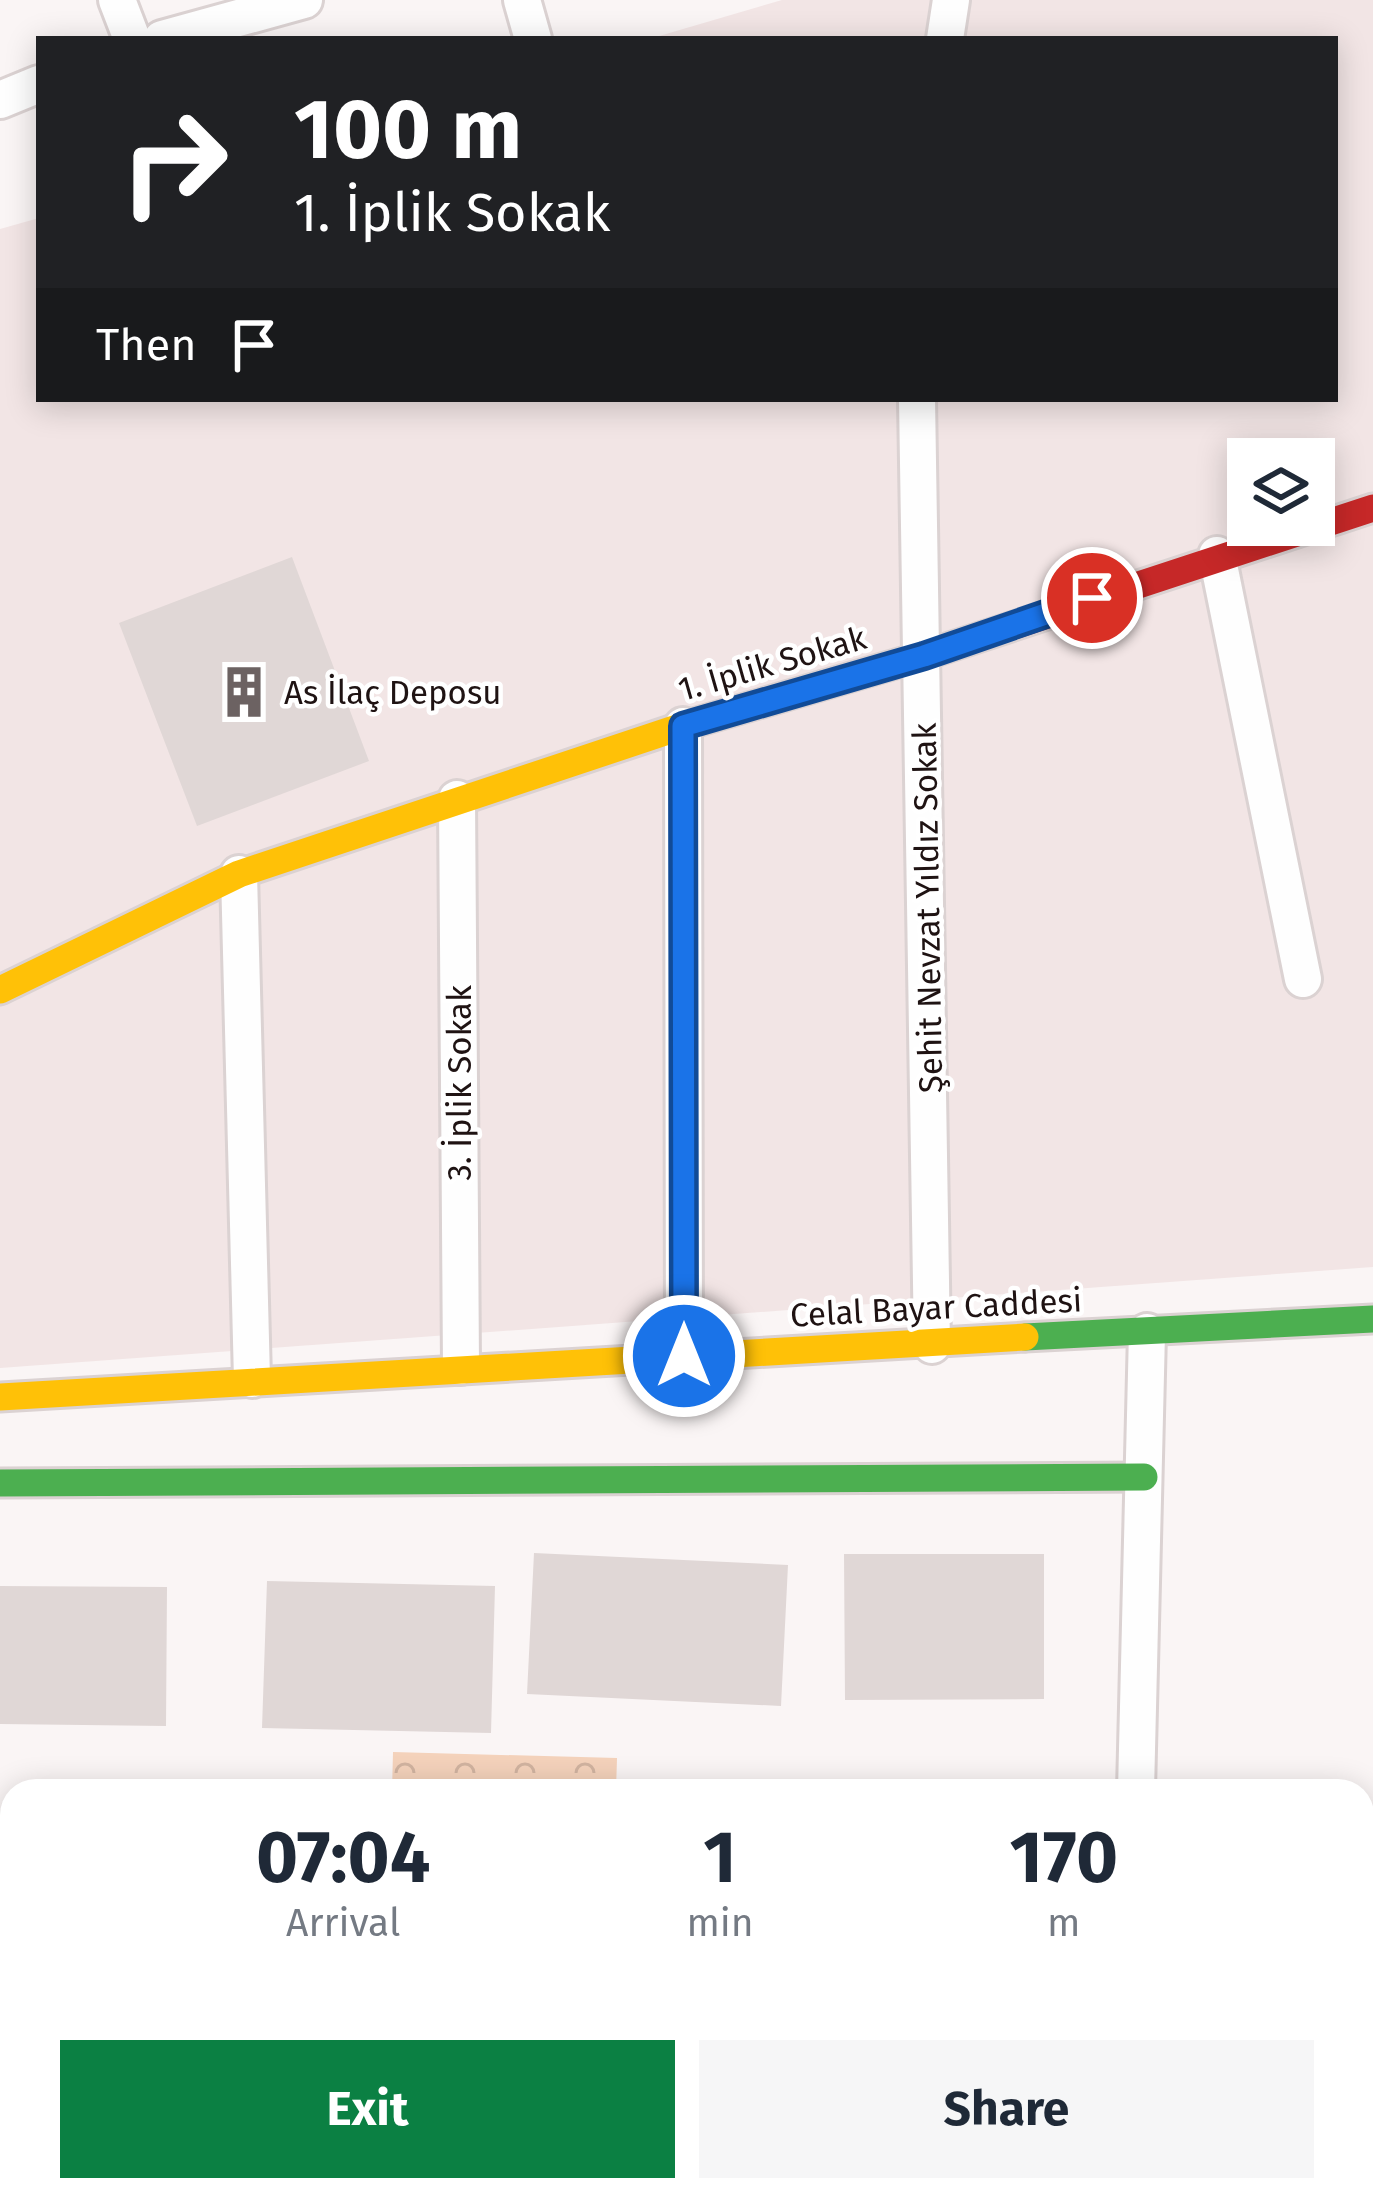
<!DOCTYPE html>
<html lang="en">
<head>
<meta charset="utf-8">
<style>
	body { margin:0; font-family:"Fira Sans",sans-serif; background:#f6f6f7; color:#1f2937; height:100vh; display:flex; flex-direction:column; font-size:45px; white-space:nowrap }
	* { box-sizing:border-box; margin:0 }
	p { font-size:39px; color:#747a83 }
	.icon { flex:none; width:66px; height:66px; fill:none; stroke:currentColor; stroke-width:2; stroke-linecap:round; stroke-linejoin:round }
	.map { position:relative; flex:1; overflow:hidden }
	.drawer { position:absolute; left:0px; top:1779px; width:1374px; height:423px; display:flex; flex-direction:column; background:#fff; border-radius:36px 36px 0 0; box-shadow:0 6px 30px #0003 }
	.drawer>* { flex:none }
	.banner { position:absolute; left:36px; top:36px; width:1302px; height:366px; border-radius:0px; box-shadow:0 6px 30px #0003; background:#202124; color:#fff; overflow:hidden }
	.buttons { position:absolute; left:1227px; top:438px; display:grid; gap:24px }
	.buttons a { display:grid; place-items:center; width:108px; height:108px; border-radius:0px; background:#fff; box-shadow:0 6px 30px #0003; font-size:60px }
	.pin { position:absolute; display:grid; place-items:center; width:102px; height:102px; color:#fff; margin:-51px; border:6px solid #fff; border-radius:50%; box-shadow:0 3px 12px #0007 }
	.me { position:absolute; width:132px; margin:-66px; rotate:0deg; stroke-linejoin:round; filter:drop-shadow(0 0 9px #0008) }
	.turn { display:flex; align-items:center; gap:42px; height:252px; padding:0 60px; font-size:54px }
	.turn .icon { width:156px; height:156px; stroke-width:2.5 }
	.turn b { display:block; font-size:84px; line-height:102px }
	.then { display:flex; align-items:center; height:114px; padding:0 60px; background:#0003; gap:24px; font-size:45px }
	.eta { display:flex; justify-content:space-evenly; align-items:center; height:204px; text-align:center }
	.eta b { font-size:72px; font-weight:700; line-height:84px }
	.action { display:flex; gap:24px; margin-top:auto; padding:24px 60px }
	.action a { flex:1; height:138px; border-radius:0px; background:#0b8043; color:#fff; font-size:48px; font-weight:700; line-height:138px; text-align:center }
	.action a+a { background:#f6f6f7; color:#1f2937 }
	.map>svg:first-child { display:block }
	.built { fill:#f2e5e5; fill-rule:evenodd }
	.park { fill:url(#park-crowns) }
	.building { fill:#e0d7d6 }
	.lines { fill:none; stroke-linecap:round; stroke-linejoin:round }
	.street-casing { stroke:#dbd2d2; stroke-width:42 }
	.fast-casing { stroke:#dbd2d2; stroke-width:33 }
	.slow-casing { stroke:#dbd2d2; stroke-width:33 }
	.jam-casing { stroke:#dbd2d2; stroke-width:33 }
	.street { stroke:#fefefe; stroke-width:36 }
	.fast { stroke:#4caf50; stroke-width:27 }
	.slow { stroke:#ffc107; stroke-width:27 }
	.jam { stroke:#c62828; stroke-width:27 }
	.route-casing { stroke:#114b97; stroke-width:30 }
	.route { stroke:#1a73e8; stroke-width:21 }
	.labels { text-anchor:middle; stroke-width:9; stroke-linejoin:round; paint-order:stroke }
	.street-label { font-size:33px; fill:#1f1313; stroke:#fff }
	.poi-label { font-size:33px; fill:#1f1313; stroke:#fff; text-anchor:start }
</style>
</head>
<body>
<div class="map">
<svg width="1373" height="2201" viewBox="0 0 1373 2201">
	<defs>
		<pattern id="park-crowns" width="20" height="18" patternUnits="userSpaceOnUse" patternTransform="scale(3)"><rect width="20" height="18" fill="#f4d2bb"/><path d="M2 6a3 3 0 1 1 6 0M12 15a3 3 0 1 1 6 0" fill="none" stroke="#d1b3a0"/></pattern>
	</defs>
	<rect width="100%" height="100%" fill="#faf5f5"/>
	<path class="built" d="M782,0H1373V1267L0,1368V229L39,218V399H1335V39H649ZM1248,459H1314V525H1248Z"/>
	<path class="park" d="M393,1752L617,1758L616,1791H392Z"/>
	<path class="building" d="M292,557L369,761L197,826L119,623Z
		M534,1553L788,1565L781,1706L527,1694Z
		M844,1554H1044V1699L845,1700Z
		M267,1581L495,1586L491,1733L262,1728Z
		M0,1586L167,1587L166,1726L0,1724Z
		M0,1899H12V2057H0Z
		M0,2171L12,2172V2190H70V2201H0Z
		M144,2190H503L563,2193L562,2201H143Z"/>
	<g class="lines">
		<g class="street-casing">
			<path id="street" d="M117,0L132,39
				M522,0L533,39
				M162,39L304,0
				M945,39L951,0
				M0,100L39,84
				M917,399L932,1345
				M1217,555L1303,979
				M683,726L684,1356
				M457,799L461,1366
				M239,874L252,1379
				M1136,1791L1147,1332
				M0,2127H12
				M1354,2190L1373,2191
				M1246,2201L1247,2190"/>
		</g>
		<g class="fast-casing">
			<path id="fast" d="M1025,1337L1373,1319
				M0,1483L1144,1477"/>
		</g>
		<g class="slow-casing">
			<path id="slow" d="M0,990L239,874L683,726L916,658
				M0,1397L1025,1337"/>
		</g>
		<g class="jam-casing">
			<path id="jam" d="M916,658L1373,508"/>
		</g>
		<use href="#street" class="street"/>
		<use href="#fast" class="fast"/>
		<use href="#slow" class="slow"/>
		<use href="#jam" class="jam"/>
	</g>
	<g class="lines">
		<g class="route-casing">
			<path id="route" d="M684,1356L683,726L924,656L1092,598"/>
		</g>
		<use href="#route" class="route"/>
	</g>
	<defs>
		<g id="building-bare" transform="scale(4.14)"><path d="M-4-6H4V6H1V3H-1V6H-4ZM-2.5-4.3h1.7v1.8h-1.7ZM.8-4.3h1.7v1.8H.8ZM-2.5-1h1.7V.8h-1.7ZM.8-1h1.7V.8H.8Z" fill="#6c6262" stroke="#fff" stroke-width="2.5" paint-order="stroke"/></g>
	</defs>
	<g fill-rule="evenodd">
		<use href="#building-bare" x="244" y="692"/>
	</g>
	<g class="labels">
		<g class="street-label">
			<text transform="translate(772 663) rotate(-16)" y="12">1. İplik Sokak</text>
			<text transform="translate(927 908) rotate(-91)" y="12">Şehit Nevzat Yıldız Sokak</text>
			<text transform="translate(459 1083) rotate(-90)" y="12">3. İplik Sokak</text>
			<text transform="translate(936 1307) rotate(-3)" y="12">Celal Bayar Caddesi</text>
		</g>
		<g class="poi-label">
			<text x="284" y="704">As İlaç Deposu</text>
		</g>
	</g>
</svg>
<div class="buttons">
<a><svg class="icon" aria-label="layers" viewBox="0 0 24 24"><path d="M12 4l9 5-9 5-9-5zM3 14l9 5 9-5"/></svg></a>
</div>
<div class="pin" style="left:1092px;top:598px;background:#d93025"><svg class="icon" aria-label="arrive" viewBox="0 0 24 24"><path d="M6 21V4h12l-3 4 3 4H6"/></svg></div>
<svg class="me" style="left:684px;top:1356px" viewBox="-20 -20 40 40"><circle r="17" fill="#1a73e8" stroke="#fff" stroke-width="3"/><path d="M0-11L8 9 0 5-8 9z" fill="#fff"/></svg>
<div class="banner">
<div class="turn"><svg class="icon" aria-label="right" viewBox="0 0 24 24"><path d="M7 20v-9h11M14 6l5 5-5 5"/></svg><div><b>100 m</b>1. İplik Sokak</div></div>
<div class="then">Then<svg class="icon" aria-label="arrive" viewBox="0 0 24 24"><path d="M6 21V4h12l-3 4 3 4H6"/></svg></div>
</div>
<section class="drawer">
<div class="eta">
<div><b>07:04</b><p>Arrival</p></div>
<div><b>1</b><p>min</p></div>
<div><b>170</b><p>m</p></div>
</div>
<div class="action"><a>Exit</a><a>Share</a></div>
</section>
</div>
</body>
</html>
